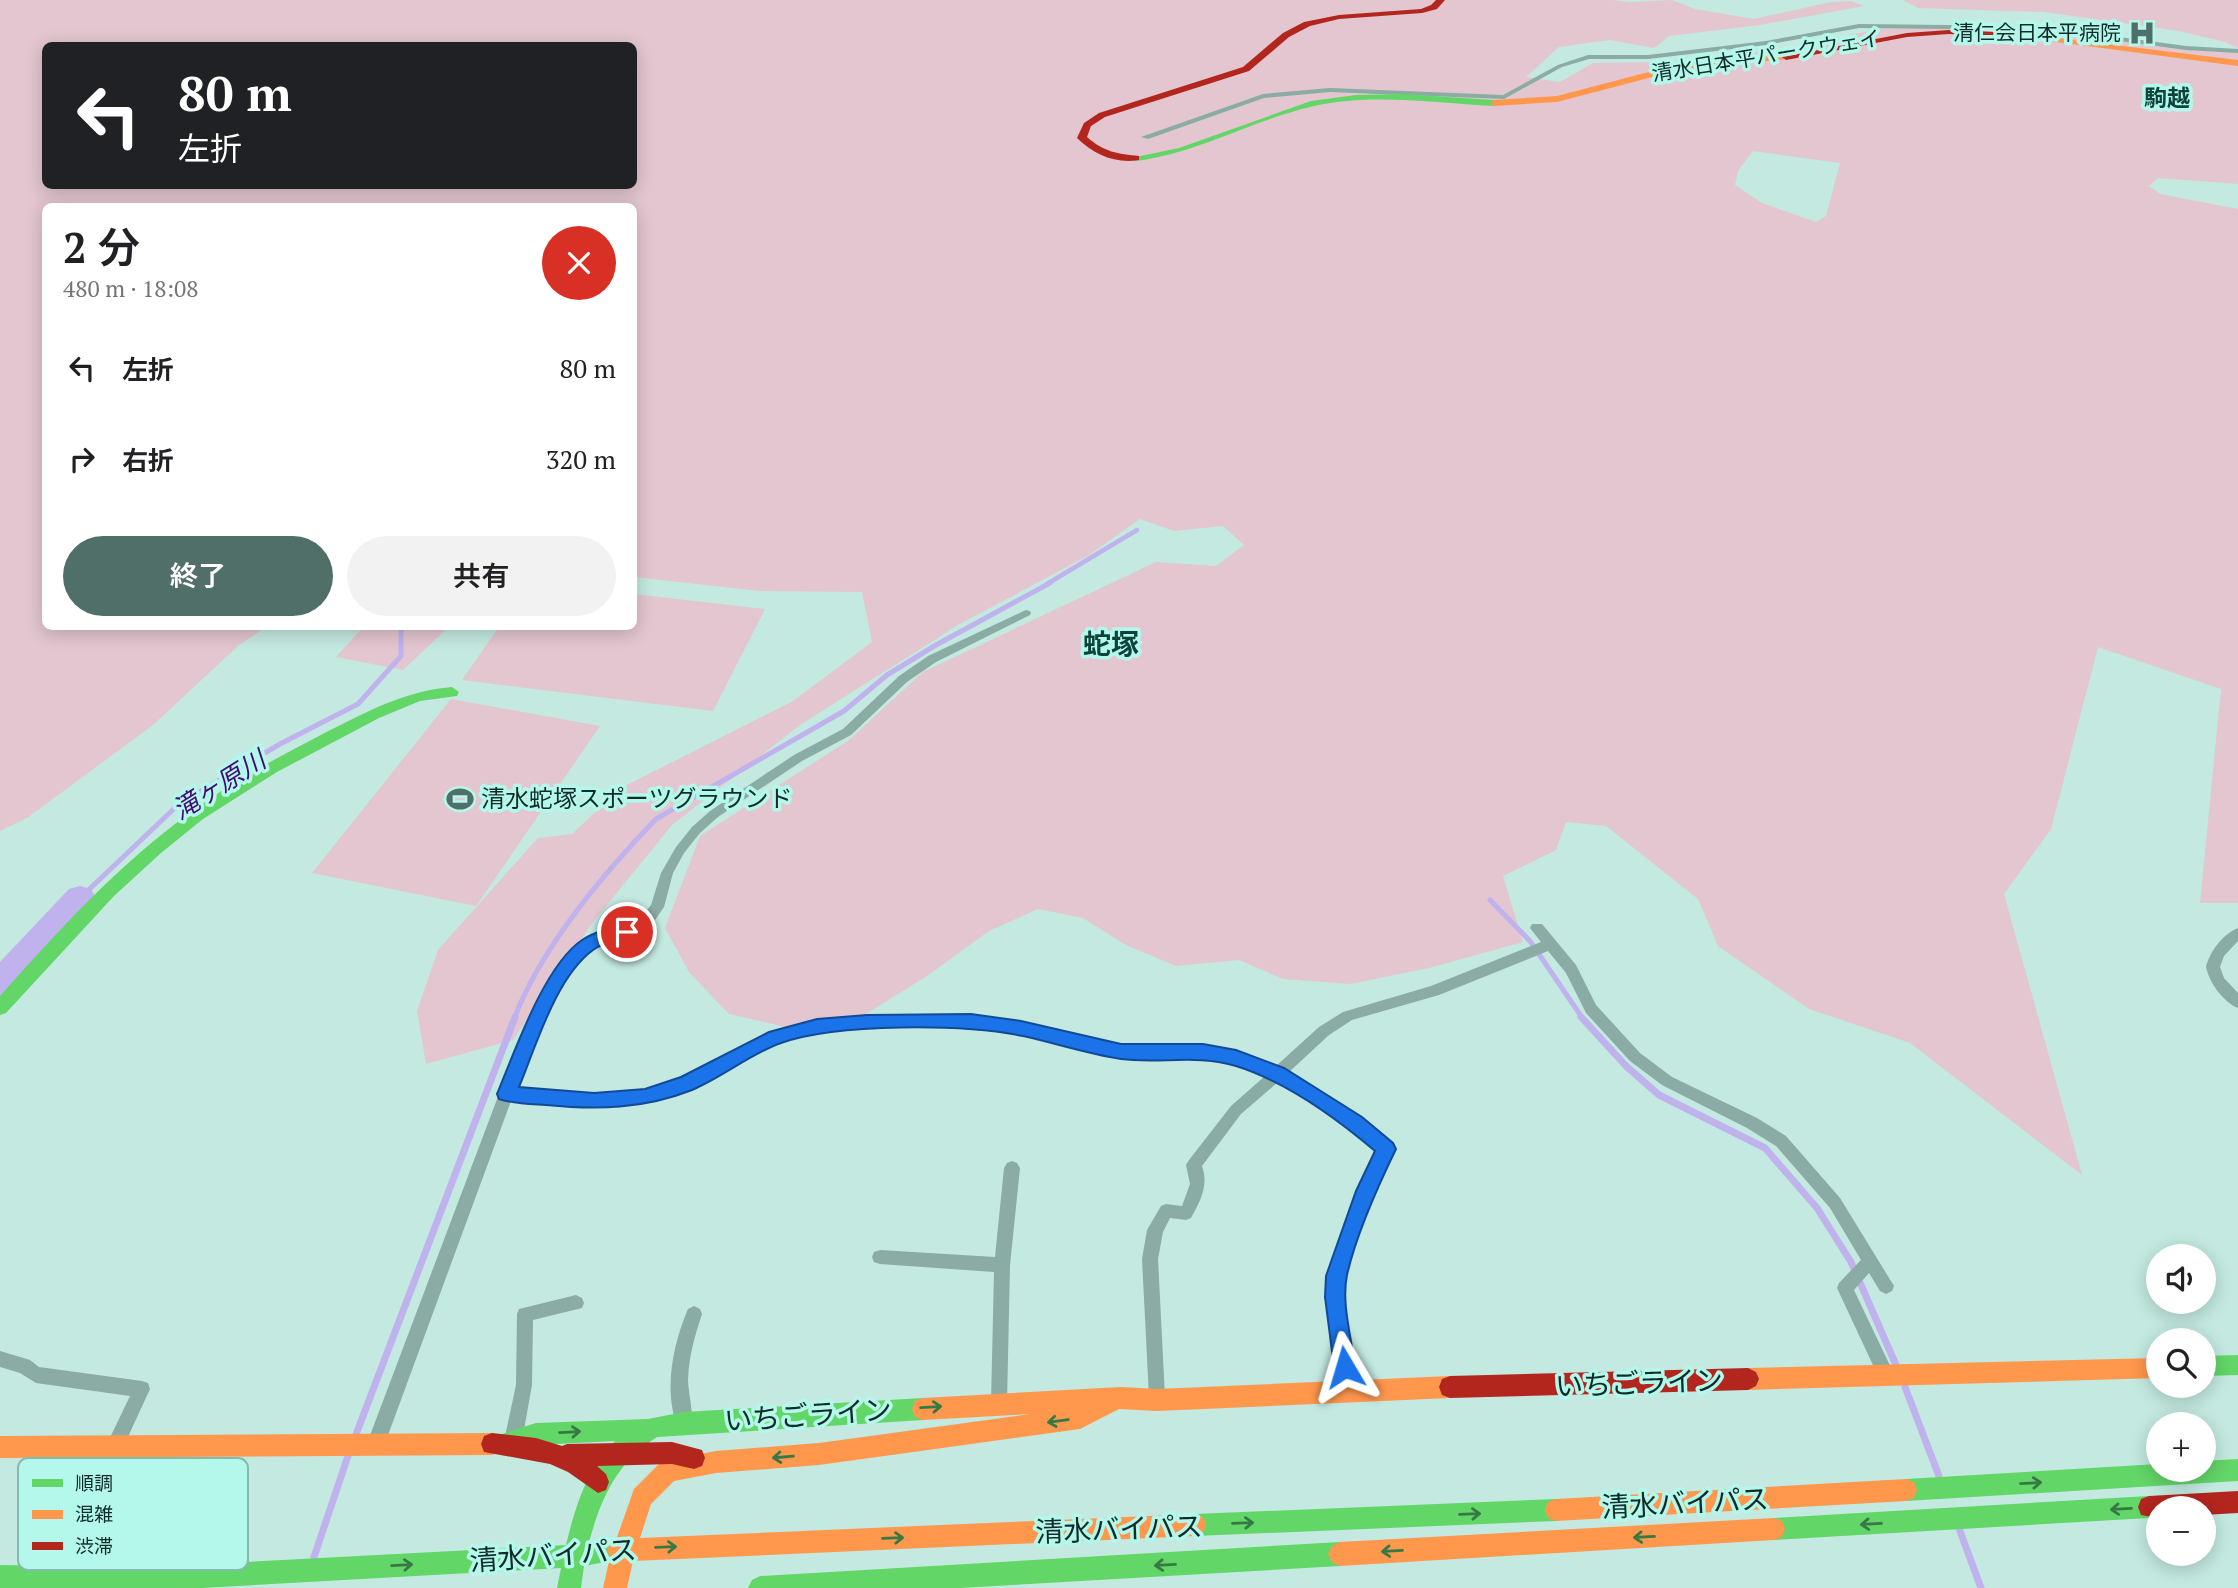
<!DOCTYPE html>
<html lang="ja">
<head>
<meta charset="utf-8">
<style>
	body { margin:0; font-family:"PT Serif","Noto Sans JP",serif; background:#f2f2f2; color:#202124; height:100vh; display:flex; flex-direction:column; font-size:26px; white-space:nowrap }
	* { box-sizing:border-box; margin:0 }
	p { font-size:23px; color:#757577 }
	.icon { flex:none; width:38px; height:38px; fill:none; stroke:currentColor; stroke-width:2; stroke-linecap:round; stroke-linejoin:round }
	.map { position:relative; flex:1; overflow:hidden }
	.side { position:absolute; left:42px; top:203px; width:595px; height:427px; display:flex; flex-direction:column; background:#fff; border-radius:10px; box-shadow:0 4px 18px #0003 }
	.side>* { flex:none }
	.hud { position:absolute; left:42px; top:42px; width:595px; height:147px; border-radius:10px; box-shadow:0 4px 18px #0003; background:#202124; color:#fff; overflow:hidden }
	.fabs { position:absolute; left:2146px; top:1244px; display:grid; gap:14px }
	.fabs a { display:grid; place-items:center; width:70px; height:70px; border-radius:50%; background:#fff; box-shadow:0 4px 18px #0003; font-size:35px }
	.pin { position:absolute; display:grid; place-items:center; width:60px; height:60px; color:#fff; margin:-30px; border:4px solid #fff; border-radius:50%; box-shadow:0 2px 7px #0007 }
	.me { position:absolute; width:77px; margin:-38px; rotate:353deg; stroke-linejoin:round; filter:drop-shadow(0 0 5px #0008) }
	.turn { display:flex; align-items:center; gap:24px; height:147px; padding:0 21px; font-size:32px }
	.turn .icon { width:91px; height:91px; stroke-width:2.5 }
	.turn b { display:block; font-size:49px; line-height:60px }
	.round { display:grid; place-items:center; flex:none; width:74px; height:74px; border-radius:37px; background:#f2f2f2 }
	.overview { display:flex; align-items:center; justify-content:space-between; height:119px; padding:0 21px }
	h1 { font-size:42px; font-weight:600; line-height:52px }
	.primary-button { display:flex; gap:14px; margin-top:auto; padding:14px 21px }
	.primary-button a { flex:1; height:80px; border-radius:42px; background:#506f69; color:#fff; font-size:28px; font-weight:600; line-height:80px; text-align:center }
	.primary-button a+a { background:#f2f2f2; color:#202124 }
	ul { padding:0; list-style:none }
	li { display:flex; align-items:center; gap:21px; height:91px; padding:0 21px }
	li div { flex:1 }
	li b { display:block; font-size:26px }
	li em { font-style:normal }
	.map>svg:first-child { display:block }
	.green { fill:#e3c6cf; fill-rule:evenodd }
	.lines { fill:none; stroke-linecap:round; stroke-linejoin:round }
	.stream-far2 { stroke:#bfb2ed; stroke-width:4.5 }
	.stream-far1 { stroke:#bfb2ed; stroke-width:5 }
	.stream { stroke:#bfb2ed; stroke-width:7 }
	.river { fill:#bfb2ed; fill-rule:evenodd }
	.street { fill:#8baba5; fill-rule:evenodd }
	.fast { fill:#63d668; fill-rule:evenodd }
	.slow { fill:#ff974d; fill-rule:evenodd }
	.jam { fill:#b3261e; fill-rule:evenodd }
	.oneway { stroke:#367945 }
	.route { fill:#1a73e8; stroke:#114b97; stroke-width:2 }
	.labels { text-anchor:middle; stroke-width:7; stroke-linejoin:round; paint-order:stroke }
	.far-poi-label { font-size:21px; fill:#122d29; stroke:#b4f8eb; text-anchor:end }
	.far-street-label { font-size:21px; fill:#122d29; stroke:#b4f8eb }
	.far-quarter-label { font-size:23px; font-weight:bold; fill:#0d433b; stroke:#b4f8eb }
	.poi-label { font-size:24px; fill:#122d29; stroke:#b4f8eb; text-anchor:start }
	.water-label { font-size:26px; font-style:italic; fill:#440974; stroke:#b4f8eb }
	.quarter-label { font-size:28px; font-weight:bold; fill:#0d433b; stroke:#b4f8eb }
	.near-street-label { font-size:28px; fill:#122d29; stroke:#b4f8eb }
	.key { fill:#b4f8eb; stroke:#83bbb1; stroke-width:2 }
	.key-label { font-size:19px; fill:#122d29 }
</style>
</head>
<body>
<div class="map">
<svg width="2238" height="1588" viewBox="0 0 2238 1588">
	<rect width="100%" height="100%" fill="#c3e9e1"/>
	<path class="green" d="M0,0H1612L1630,2L1672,0L1695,9L1754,19L1831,2L1851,1L1864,6L1760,25L1669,36L1654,48L1610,40L1559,47L1526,77L1560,82L1593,63L1665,62L1795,47L1879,29L1950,28L2048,32L2238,53V184L2158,178L2149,186L2160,194L2238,209V903H2200L2221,689L2098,647L2051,829L2004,894L2082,1175L1910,1043L1809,1009L1718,946L1698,899L1606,826L1566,822L1556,850L1503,876L1523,942L1429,968L1350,984L1283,979L1239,960L1176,966L1126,945L1083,918L1038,909L989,931L927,976L856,1020L794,1029L729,1014L689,972L665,928L700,836L849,740L923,672L1156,562L1216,566L1244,545L1223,526L1174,531L1140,519L1089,555L958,625L800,725L672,825L593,922L513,1040L426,1064L417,1011L438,950L538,838L572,834L621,788L793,701L872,642L862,592L760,591L634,577V206H46V626L266,627L238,646L153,725L27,818L0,831ZM46,46H634V186H46ZM1753,151L1840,163L1826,216L1816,222L1762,203L1735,185L1738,171Z
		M1903,0H2238V48L2225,42L2179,31L2044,12L1918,8Z
		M634,594L765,609L713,711L462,680L499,627L634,626Z
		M363,627V626L449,627L403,670L336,657Z
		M451,699L600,726L476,906L312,873Z"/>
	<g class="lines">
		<path class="stream-far2" d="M1047,584L1137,530"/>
		<path class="stream-far1" d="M80,898L179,804L280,744L358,704L401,656V626
			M1490,900L1530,941L1583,1019
			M514,1019C541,948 604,873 656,819L844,711L887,675L936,645L1050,583"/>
		<path class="stream" d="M1581,1017L1626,1066L1659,1095L1765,1148L1817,1208L1851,1262L1896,1365
			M1905,1387L1939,1476
			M355,1437L515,1017
			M1960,1531L1981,1588
			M314,1557L349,1453"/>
		<path class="river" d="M80,886L91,889L96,898L91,907L12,993L0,997V962L69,889Z"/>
		<path class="street" d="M1859,24L2038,26L2186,46L2238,49V53L2186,50L2038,30L1859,28L1766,45L1648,59H1589L1562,67L1504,99L1330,92L1264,98L1148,139L1141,137L1263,94L1330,88L1503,95L1558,65L1588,55H1648L1766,41Z
			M1026,610L1030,611L1031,613L1030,615L936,662L907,682L851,735L802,761L718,817L700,833L684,853L673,873L664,907L651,926L632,936L605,942L592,949L579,961L557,994L516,1089L594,1095L645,1091L683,1079L775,1031L817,1021L867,1016H971L1021,1022L1121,1045H1203L1236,1052L1275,1067L1319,1027L1343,1012L1431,986L1541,942L1530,928L1532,924H1542L1576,965L1596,1005L1640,1053L1672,1077L1757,1118L1786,1136L1840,1198L1894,1286L1892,1291L1886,1294L1880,1291L1869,1273L1854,1290L1893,1372L1891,1378L1885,1380L1879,1378L1837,1288L1839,1283L1861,1260L1830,1208L1776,1146L1747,1128L1662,1085L1630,1061L1586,1013L1566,973L1548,951L1439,995L1352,1020L1329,1035L1288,1073L1360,1117L1391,1144L1393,1149L1374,1191L1345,1276L1344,1297L1355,1387L1353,1393L1347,1395L1341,1393L1339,1387L1328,1297L1329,1276L1358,1191L1378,1151L1350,1127L1278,1082L1241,1114L1202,1166C1209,1186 1200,1201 1191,1218L1186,1220L1170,1218L1163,1232L1158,1259L1165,1397L1163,1403L1157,1405L1151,1403L1149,1397L1142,1259L1147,1230L1161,1206L1166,1204L1182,1206L1190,1184L1186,1165L1189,1160L1231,1106L1265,1076L1235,1064L1203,1057H1121L1021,1034L971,1028H867L817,1033L778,1042L692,1088L645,1103L594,1107L511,1101L384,1446L381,1452L375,1455L369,1452L366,1446L499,1094L544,991L569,953L582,941L597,933L624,927L641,918L651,905L661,873L676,847L692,827L710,811L794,755L843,729L899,676L928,656Z
			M2238,928V941L2224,956L2220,967L2224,978L2238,993V1008C2223,1002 2209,982 2206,967C2210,951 2223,934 2238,928Z
			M1012,1161L1017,1163L1020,1168L1010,1265L1007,1403L1005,1409L999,1411L993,1409L991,1403L994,1272L880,1264L874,1262L872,1257L874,1252L880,1250L995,1257L1004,1168L1007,1163Z
			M576,1295L582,1298L584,1303L582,1308L533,1320L532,1385L522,1441L519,1447L513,1450L507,1447L504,1441L516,1385L517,1314L519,1309Z
			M694,1306L700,1309L702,1314C695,1335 689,1356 688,1379C688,1393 695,1416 690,1428L684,1431L678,1428C663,1391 673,1344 688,1309Z
			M0,1351L30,1360L39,1367L142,1381L148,1383L150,1389L121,1452L115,1455L109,1452L106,1446L130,1396L36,1383L20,1373L0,1367Z"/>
		<path class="fast" d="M1402,94L1494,100L1498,103L1494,106C1434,103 1373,93 1314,106C1252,120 1199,153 1136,161L1131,158L1179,148L1311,101L1356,95Z
			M452,687L459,692L457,696L420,701L379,718L277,772L203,819L161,853L114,896L6,1013L0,1015V996C59,930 119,864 191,812C231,782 275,759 319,736C362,714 403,691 452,687Z
			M2238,1355V1375L2203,1376V1356Z
			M923,1398L931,1401L934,1409L931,1417L923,1420L657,1437C617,1462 601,1498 589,1542L619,1538L627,1542L631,1550L627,1558L584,1566L581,1588H557L561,1568L202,1588H0V1565L152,1567L566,1545C575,1508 587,1468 615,1441L536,1445L504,1455L496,1452L493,1444L496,1436L536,1423L648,1419L684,1412Z
			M2238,1459V1481L1906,1501L1898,1498L1895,1490L1898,1482L1906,1479L2158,1464V1470H2203V1461Z
			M2149,1496L2157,1499L2160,1507L2157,1515L2149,1518L1774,1540L1766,1537L1763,1529L1766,1521L1774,1518Z
			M1556,1499L1564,1502L1567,1510L1564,1518L1556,1521L1195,1536L1187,1533L1184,1525L1187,1517L1195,1514Z
			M1340,1542L1348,1546L1352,1554L1348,1562L1340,1566L960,1588H748L752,1580L760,1576Z"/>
		<path class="slow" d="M2016,33L2238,60V66L2019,37L2015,35Z
			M1786,54L1790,57L1789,59L1683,69L1557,102L1494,106L1490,103L1494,100L1557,96L1683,63Z
			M2158,1358V1378L1748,1390L1740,1386L1737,1379L1740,1372L1748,1368Z
			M1450,1376L1458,1379L1461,1387L1458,1395L1450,1398L1157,1411L1119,1409L1080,1429L819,1465L716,1473L674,1481L651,1504L640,1538L1195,1514L1203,1517L1206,1525L1203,1533L1195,1536L633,1561L627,1588H603L610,1557L607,1550L611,1542L616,1540L634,1489L660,1463L668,1460L716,1451L819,1443L1031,1414L923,1420L915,1417L912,1409L915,1401L923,1398L1121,1387L1157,1389Z
			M492,1433L500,1436L503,1444L500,1452L492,1455L0,1458V1436Z
			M1906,1479L1914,1482L1917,1490L1914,1498L1906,1501L1556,1521L1548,1518L1545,1510L1548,1502L1556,1499Z
			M1774,1518L1782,1521L1785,1529L1782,1537L1774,1540L1340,1566L1332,1562L1328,1554L1332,1546L1340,1542Z"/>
		<path class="jam" d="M1436,0H1445L1437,9L1422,13L1339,19L1310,26L1289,37L1249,71L1105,117L1091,126L1087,137C1104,152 1118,154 1139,156V160C1116,164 1094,155 1077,138L1084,123L1099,113L1243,67L1283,33L1304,22L1339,15L1421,9L1431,5Z
			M1949,30L2019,33L2023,35L2019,37L1949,34L1907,37L1786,60L1782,57L1907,33Z
			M1748,1368L1756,1372L1759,1379L1756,1386L1748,1390L1450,1398L1442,1395L1439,1387L1442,1379L1450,1376Z
			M492,1433L536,1438L562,1446L567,1444L672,1442L702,1450L705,1458L702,1466L694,1469L672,1464L597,1466L606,1474L609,1482L606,1490L598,1493L568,1472L550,1464L484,1452L481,1444L484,1436Z
			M2238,1491V1513L2203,1515V1508H2158V1518L2141,1515L2138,1507L2141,1499L2149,1496Z"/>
	</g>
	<defs><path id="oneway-shaft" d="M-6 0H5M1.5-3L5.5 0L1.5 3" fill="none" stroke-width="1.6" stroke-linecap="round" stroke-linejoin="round" transform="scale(1.75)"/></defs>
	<g class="oneway">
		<use href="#oneway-shaft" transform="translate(931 1407) rotate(-3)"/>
		<use href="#oneway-shaft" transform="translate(1058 1421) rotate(172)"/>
		<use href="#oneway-shaft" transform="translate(570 1432) rotate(-3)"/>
		<use href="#oneway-shaft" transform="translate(783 1457) rotate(175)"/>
		<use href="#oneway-shaft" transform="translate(2031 1483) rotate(-3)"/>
		<use href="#oneway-shaft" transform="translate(2121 1509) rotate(177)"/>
		<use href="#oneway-shaft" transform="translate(1470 1514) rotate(-2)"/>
		<use href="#oneway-shaft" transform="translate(1243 1523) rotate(-2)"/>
		<use href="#oneway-shaft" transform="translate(1871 1524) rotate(177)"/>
		<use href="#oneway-shaft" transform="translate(1644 1537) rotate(177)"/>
		<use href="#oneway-shaft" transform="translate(893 1538) rotate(-2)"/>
		<use href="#oneway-shaft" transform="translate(666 1547) rotate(-2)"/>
		<use href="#oneway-shaft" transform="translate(1392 1551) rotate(177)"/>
		<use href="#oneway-shaft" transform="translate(402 1565) rotate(-3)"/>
		<use href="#oneway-shaft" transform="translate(1165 1565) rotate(177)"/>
	</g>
	<path class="route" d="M627,925L633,927L636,932L633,936C620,941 605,941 593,950C556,977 536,1046 519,1087L594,1093L645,1089L681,1077L769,1032L817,1019L867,1015L971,1014L1021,1021L1121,1044H1203L1236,1050L1284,1068L1362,1117L1393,1143L1396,1149C1378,1186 1356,1235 1347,1275C1341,1304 1352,1339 1355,1367L1352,1375L1345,1378L1337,1375L1334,1367L1325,1297L1326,1276L1356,1191L1375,1151C1335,1117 1287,1082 1236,1066C1198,1054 1159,1064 1121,1059C1088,1054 1055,1043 1023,1036C963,1024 838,1023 781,1043C750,1054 723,1077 692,1090C644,1109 597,1110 546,1105C531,1104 514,1104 499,1099L497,1094C515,1051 544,966 582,940C596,931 611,928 627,925Z"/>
	<defs>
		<g id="hospital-bare" transform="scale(2.1)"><path d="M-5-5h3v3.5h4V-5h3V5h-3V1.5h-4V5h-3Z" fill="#506f69" stroke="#b4f8eb" stroke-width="2.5" paint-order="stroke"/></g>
		<g id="stadium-bare" transform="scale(2.1)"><path d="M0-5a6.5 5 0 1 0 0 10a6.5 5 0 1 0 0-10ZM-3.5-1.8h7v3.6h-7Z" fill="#506f69" stroke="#b4f8eb" stroke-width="2.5" paint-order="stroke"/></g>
	</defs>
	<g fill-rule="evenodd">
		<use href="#hospital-bare" x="2142" y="33"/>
		<use href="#stadium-bare" x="460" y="799"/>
	</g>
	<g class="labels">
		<g class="far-poi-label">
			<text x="2121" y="40">清仁会日本平病院</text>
		</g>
		<g class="far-street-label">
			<text transform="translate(1766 56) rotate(-9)" y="7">清水日本平パークウェイ</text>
		</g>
		<g class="far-quarter-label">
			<text x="2167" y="106">駒越</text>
		</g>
		<g class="poi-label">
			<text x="481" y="807">清水蛇塚スポーツグラウンド</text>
		</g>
		<g class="water-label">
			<text transform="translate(219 785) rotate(-32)" y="9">滝ヶ原川</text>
		</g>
		<g class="quarter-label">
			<text x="1111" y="654">蛇塚</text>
		</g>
		<g class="near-street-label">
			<text transform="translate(1639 1383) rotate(-2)" y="10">いちごライン</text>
			<text transform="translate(808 1415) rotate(-4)" y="10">いちごライン</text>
			<text transform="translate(1685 1503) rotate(-3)" y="10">清水バイパス</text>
			<text transform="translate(1119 1529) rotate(-2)" y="10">清水バイパス</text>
			<text transform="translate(553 1555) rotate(-4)" y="10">清水バイパス</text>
		</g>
	</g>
	<rect x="18" y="1458" width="230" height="112" rx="10" class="key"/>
	<rect x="32" y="1479" width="31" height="8" fill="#63d668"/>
	<rect x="32" y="1510" width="31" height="9" fill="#ff974d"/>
	<rect x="32" y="1542" width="31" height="8" fill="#b3261e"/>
	<g class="key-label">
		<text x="75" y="1490">順調</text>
		<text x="75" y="1521">混雑</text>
		<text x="75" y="1553">渋滞</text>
	</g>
</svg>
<div class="fabs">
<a><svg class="icon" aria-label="sound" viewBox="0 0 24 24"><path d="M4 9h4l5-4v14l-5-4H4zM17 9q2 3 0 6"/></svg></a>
<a><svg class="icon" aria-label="search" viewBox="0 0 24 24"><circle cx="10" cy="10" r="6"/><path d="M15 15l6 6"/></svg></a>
<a>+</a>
<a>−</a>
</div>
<div class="pin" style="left:627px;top:932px;background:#d93025"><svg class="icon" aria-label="arrive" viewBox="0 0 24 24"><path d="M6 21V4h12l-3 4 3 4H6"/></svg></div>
<svg class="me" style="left:1345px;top:1367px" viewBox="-20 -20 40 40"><path d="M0-17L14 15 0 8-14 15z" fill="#1a73e8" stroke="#fff" stroke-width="4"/></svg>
<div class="hud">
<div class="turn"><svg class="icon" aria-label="left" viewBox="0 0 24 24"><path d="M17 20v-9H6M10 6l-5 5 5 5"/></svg><div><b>80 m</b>左折</div></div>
</div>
<section class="side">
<div class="overview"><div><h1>2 分</h1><p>480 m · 18:08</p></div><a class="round" style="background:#d93025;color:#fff"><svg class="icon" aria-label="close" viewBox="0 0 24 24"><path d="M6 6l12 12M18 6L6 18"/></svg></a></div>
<ul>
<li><svg class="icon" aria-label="left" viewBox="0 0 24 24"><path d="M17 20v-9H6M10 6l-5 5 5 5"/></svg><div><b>左折</b></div><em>80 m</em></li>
<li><svg class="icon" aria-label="right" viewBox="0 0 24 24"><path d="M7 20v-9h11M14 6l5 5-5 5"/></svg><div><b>右折</b></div><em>320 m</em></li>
</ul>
<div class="primary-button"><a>終了</a><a>共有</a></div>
</section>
</div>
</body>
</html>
